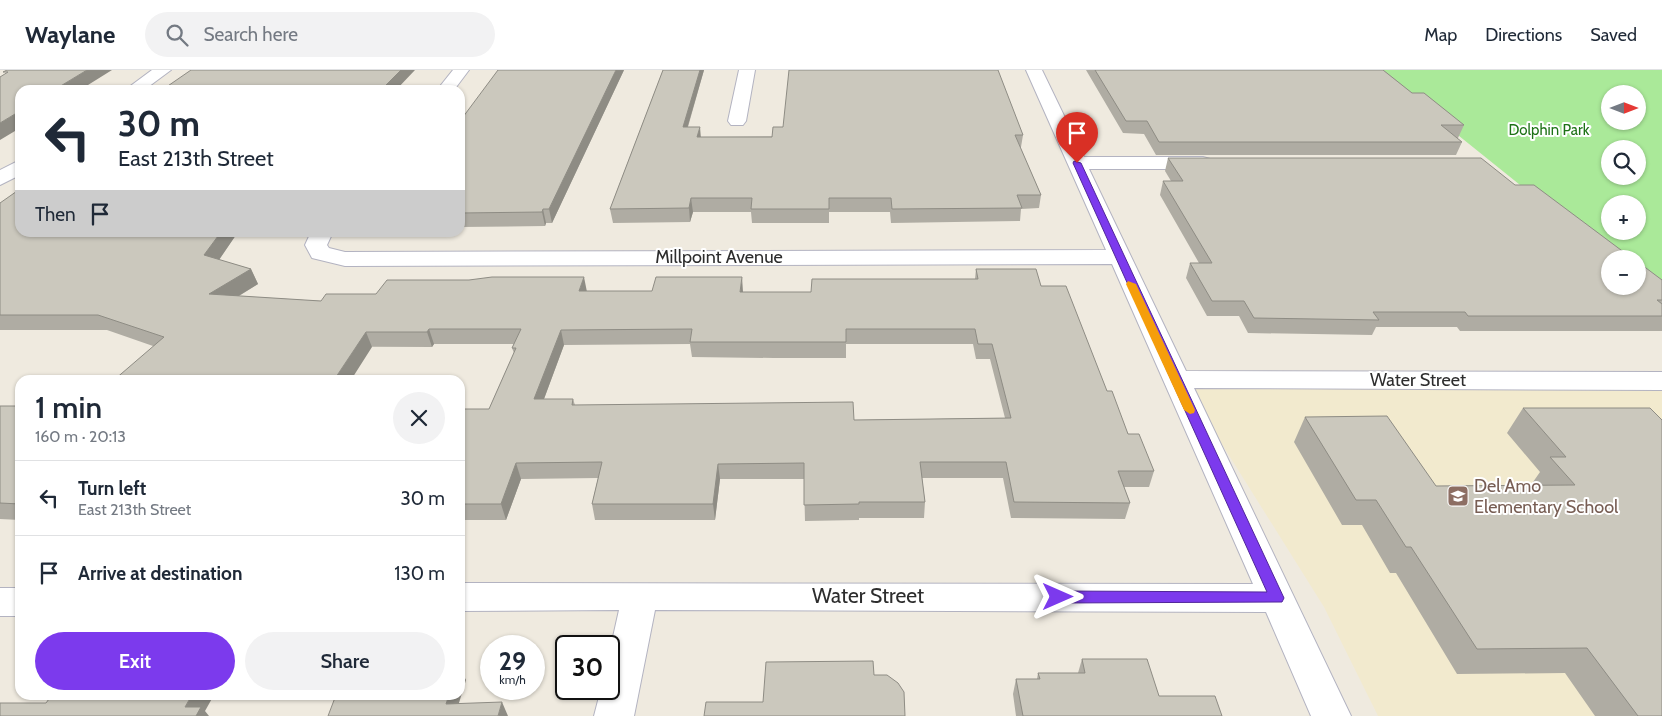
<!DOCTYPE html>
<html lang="en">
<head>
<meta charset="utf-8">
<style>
	body { margin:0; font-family:Cabin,sans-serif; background:#f2f2f3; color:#1f2937; height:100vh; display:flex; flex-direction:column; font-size:19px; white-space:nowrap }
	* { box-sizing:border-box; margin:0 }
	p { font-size:16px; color:#747a83 }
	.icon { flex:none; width:28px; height:28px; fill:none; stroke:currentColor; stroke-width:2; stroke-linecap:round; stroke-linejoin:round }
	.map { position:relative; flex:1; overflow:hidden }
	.panel { position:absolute; left:15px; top:305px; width:450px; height:325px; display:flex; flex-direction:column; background:#fff; border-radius:15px; box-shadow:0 1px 4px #0004 }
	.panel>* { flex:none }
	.guide { position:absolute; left:15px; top:15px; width:450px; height:152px; border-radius:15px; box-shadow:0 1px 4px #0004; background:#fff; color:#1f2937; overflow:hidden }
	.needle { width:32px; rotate:90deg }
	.tools { position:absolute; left:1601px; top:15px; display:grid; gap:10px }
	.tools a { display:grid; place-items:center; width:45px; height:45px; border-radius:50%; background:#fff; box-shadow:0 1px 4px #0004; font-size:25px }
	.speed { position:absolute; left:480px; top:565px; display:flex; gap:10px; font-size:25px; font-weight:700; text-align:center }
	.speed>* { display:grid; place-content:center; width:65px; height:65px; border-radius:50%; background:#fff; box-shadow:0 1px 4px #0004; line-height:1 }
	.speed small { font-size:12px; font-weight:400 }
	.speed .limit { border:2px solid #111; border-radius:8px; background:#fff; color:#111 }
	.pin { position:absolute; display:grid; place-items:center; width:42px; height:42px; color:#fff; margin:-51px -21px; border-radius:50% 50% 50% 0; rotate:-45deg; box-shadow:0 0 5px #0007 }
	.pin .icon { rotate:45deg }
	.me { position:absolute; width:55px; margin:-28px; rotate:90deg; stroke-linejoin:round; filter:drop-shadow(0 0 4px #0008) }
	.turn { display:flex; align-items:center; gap:18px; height:105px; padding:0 20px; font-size:22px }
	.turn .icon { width:65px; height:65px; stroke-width:2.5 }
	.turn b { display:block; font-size:35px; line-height:42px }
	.then { display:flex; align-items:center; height:48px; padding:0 20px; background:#0003; gap:10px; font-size:19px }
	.round { display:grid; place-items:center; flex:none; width:52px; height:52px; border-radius:26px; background:#f2f2f3 }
	.head { display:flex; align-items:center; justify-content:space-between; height:85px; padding:0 20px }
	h1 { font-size:30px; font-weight:600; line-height:38px }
	.primary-button { display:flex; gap:10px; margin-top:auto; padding:10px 20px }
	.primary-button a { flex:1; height:58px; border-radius:30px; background:#7c3aed; color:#fff; font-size:20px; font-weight:600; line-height:58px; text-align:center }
	.primary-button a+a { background:#f2f2f3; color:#1f2937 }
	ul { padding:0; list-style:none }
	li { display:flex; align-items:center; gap:15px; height:75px; padding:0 20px; border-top:1px solid #e0e1e3 }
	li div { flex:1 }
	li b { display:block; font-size:19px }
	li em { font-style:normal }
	header { display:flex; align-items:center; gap:30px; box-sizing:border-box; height:70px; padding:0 25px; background:#fff; border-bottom:1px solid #e0e1e3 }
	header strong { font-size:24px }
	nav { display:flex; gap:28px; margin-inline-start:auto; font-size:18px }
	.search { width:350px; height:45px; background:#f2f2f3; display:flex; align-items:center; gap:12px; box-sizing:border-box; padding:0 18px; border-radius:28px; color:#747a83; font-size:19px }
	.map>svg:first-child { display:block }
	.education { fill:#f2eace }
	.green { fill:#aae999; fill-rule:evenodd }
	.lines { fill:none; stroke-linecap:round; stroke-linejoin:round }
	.minor-casing { stroke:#b3b3c1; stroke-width:2 }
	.minor { fill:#fff; fill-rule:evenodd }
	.wall { fill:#afaca3; fill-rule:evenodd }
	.shaded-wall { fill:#8e8c84 }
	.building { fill:#cbc8bd; stroke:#8e8c84; fill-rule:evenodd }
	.route { fill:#7c3aed; stroke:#51269a }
	.slow { fill:#f59e0b }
	.labels { text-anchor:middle; stroke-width:4; stroke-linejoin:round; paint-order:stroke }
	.far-park-label { font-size:15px; fill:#1e7216; stroke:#fff }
	.street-label { font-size:18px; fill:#2d2d2d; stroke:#fff }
	.education-label { font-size:18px; fill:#785e54; stroke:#fff; text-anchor:start }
	.near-street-label { font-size:21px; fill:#2d2d2d; stroke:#fff }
</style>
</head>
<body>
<header>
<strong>Waylane</strong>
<div class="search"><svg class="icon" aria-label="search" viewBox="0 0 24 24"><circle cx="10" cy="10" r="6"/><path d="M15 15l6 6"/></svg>Search here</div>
<nav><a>Map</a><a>Directions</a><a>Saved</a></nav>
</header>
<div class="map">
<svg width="1662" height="646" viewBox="0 0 1662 646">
	<rect width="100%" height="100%" fill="#efeadf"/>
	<path class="education" d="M1183,312L1662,314V646H1378L1324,537Z"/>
	<path class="green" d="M1377,0H1662V229L1638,209V189H1612ZM1610,24H1638V51H1610ZM1610,79H1638V106H1610ZM1610,134H1638V161H1610Z"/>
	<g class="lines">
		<g class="minor-casing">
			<path id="minor" d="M152,0H171L144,20H125Z
				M453,0H469L454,20H437Z
				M739,0H755L746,51L743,55H731L728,51Z
				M1026,0H1042L1084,87H1203L1210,89L1213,93L1210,97L1203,99H1089L1186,301L1662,302V320L1194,318L1351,646H1311L1266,542L655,540L634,646H594L601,619H609V585L619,540L460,541V513L1253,514L1112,194L345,196L312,188L305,175L311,162H333L327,175L329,178L345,182L1106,180Z
				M20,90V105L0,115V100Z
				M0,518H20V546H0Z"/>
		</g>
		<use href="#minor" class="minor"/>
	</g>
	<path class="wall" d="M624,0L552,153H546L545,156L460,157V51Z
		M663,0H704L688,57L701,67L1023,65L1021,77H1020L1041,125L1039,138L1021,139L1020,151L891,153L890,142H829V153H752L751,142H693L690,152L613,153L610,139Z
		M1086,0H1383L1412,23L1464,55L1458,68H1457L1462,72L1456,85H1156L1144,64L1123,63Z
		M1168,88L1515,115L1662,210V261H1460L1457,257H1376L1372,265L1248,263L1239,246H1207L1186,208L1190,193H1199L1160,125L1163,111H1171L1165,101Z
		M0,133L20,162H238L219,190L251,199L258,214L239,226L321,231L376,224L587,221L743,222H811L975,209L976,199L1041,216L1107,321L1128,364L1154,401L1149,417H1124L1130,433L1125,449L1011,448L1003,408H922L925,432L924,448H859V450L805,451L804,409H720L715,450H595L592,434L598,408L521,409L506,450H460V339H489L514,283L512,278L514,274H434L432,277L153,276L107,260H0ZM690,274L692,287L774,288H846V274H973L976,289H990L1005,348L854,350L575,335L573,329H544L564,275Z
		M0,336H20V450L0,449Z
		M1523,338H1650L1662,646H1595L1565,603L1457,604L1396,503H1390L1362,455H1342L1294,372L1305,347L1436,416L1536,415L1533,412L1540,402L1507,363Z
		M1082,589L1159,626L1222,646H1016L1013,624L1016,609H1037L1038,603H1078Z"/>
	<path class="shaded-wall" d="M87,0H112L80,20H54Z
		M401,0H415L396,20H381Z
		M616,0H624L552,153L549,139Z
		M700,0H704L684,69L683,57Z
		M20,41V58L0,70V53Z
		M700,57L701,69L697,67Z
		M691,128L693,142L690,152L689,138Z
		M543,139L546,153L545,156L542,142Z
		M221,162H238L212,200L204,185Z
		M251,199L258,214L217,239L209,224Z
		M584,207L587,222L579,221Z
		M742,207L743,222L741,237L740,222Z
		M429,259L434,274L432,277L427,262Z
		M561,260L564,275L538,345L534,329Z
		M366,262L372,277L351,310H334Z
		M516,393L521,409L506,450L501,434Z
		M718,394L720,409L715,450L713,434Z
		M460,598L466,610L455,646L446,634L449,625H460Z
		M192,625H214L205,641L209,646H193L185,637Z
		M502,632L508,646H498Z"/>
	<path class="building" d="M7,0H87L54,20H20V41L0,53V7L8,2H3Z
		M191,0H401L381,20H162Z
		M498,0H616L549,139H543L542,142L460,143V51Z
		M663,0H700L683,57H700L697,67H772L773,57H783L789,0H998L1023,65H1015L1041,125H1017L1022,138L892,139L891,128H829V139H751L752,128H691L689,138L610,139Z
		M1095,0H1383L1412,23H1424L1464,55H1441L1462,72H1159L1147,51H1126Z
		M1168,88H1481L1515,115H1534L1633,189H1610V216H1638V192L1662,210V230H1657L1662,234V246H1468L1465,242H1373L1379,250L1254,248L1244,231H1212L1190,193H1212L1163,111H1183Z
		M20,119V162H221L204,185L251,199L209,224L321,231L326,224H376L387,210H469L492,207H584L579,221H652L656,207H742L740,222H811L812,209H978L976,199H1036L1041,216H1066L1107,321H1112L1128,364H1139L1154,401H1118L1130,433L1014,432L1006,392H920L925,432H859V434L804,435V393L718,394L713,434H592L602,392L516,393L501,434H460V339H489L516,278H512L521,259H429L427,262H366L334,310H114L164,267L98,245H0V133ZM692,259L690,272H846V259H975L978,274H992L1011,348L854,350L853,332L572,335L573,329H534L561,260Z
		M0,336H20V434L0,433Z
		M1523,338H1650L1662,350V646H1638L1587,578L1477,579L1411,477H1406L1376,430H1356L1305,347L1387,346L1436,416L1575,415L1550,387H1566Z
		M1082,589H1147L1159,626H1215L1222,646H1023L1016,609H1040L1038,603H1085Z
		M873,591L874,605H887L898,613L904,622L905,646H704L706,632H763L766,592Z
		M52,625H192L185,637H201L196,646H0V633H46Z
		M336,625H449L446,634L502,632L498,646H328Z"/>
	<path class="route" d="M1074,91L1081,93L1284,528L1282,532L1058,533L1052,531L1050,527L1052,523L1058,521L1267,522L1073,93Z"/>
	<path class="slow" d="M1128,211L1136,214L1195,340L1194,343L1190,344L1184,340L1126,214Z"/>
	<defs>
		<g id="school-square" transform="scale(1.125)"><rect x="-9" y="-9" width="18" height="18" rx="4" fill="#8d6e63" stroke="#fff"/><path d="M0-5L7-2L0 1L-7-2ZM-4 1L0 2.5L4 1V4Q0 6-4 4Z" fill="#fff"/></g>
	</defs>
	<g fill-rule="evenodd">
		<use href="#school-square" x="1458" y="426"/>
	</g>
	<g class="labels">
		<g class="far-park-label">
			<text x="1549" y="65">Dolphin Park</text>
		</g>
		<g class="street-label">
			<text x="719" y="193">Millpoint Avenue</text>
			<text x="1418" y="316">Water Street</text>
		</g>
		<g class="education-label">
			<text x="1474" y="422">Del Amo<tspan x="1474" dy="21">Elementary School</tspan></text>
		</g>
		<g class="near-street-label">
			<text x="868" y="533">Water Street</text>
		</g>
	</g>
</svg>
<div class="tools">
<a><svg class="needle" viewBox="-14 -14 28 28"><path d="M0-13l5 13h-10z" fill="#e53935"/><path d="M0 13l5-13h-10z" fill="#747a83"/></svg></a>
<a><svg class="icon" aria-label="search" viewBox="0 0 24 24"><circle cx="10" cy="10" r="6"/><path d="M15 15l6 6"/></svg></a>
<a>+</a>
<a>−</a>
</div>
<div class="speed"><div>29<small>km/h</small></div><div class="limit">30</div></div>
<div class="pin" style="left:1077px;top:93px;background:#d93025"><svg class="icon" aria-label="arrive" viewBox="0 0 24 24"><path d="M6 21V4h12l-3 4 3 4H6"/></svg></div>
<svg class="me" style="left:1058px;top:527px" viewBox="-20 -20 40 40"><path d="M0-17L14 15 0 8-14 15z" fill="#7c3aed" stroke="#fff" stroke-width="4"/></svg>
<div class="guide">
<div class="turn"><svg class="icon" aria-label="left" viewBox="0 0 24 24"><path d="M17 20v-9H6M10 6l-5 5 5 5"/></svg><div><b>30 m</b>East 213th Street</div></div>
<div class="then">Then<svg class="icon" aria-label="arrive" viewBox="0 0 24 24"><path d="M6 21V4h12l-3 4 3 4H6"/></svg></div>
</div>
<section class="panel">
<div class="head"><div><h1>1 min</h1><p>160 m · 20:13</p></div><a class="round"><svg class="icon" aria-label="close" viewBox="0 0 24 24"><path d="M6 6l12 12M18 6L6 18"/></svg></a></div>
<ul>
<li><svg class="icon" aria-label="left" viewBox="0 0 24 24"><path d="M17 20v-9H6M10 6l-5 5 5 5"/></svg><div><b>Turn left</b><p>East 213th Street</p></div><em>30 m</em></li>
<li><svg class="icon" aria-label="arrive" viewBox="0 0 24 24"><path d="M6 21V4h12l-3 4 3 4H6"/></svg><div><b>Arrive at destination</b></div><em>130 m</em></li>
</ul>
<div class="primary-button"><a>Exit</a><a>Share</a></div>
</section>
</div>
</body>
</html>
